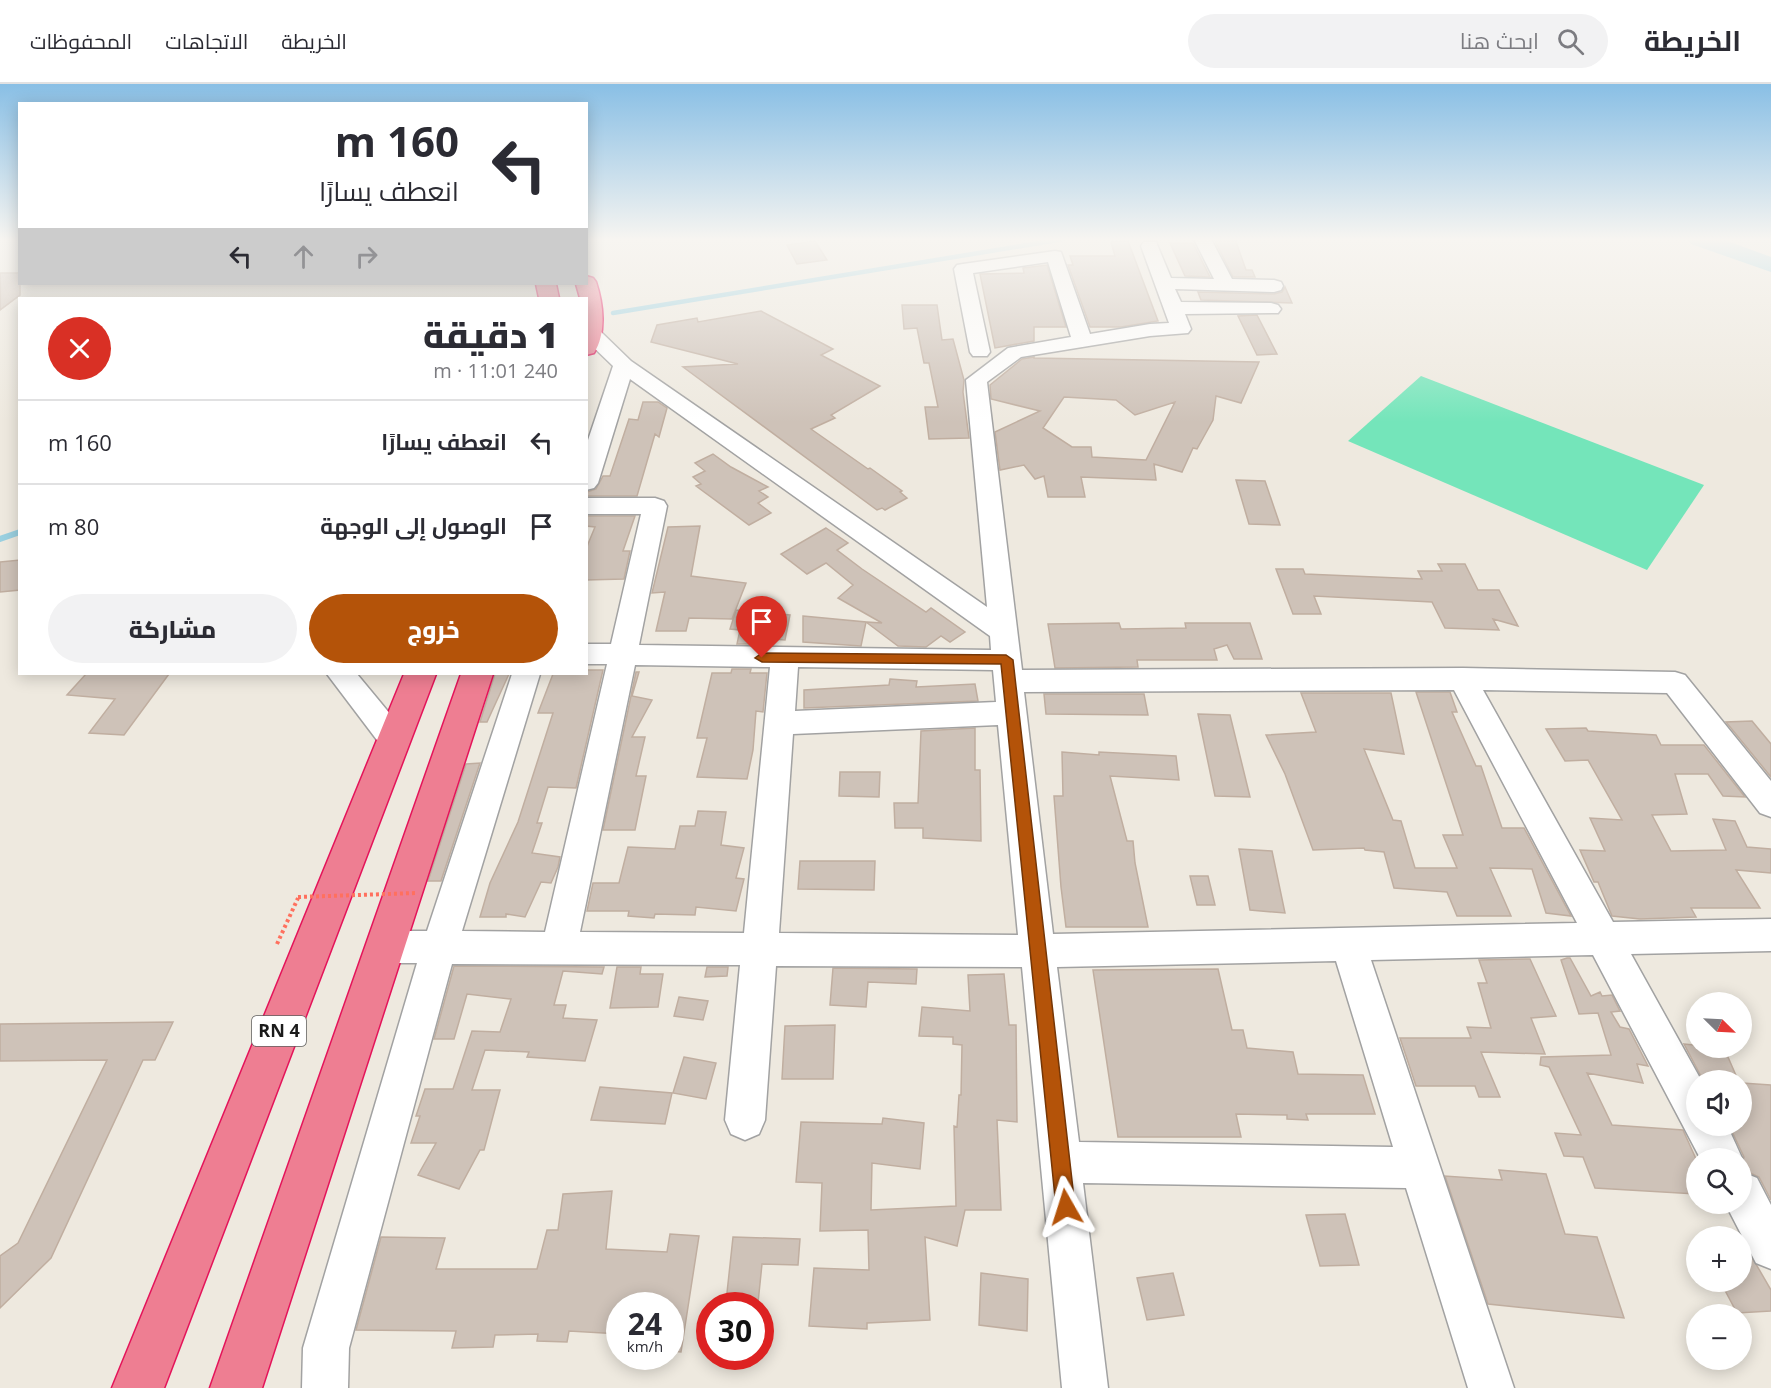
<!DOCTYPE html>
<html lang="ar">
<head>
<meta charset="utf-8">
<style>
	body { margin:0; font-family:"Open Sans",Cairo,sans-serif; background:#f2f2f3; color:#2b2b33; direction:rtl; height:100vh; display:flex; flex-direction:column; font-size:22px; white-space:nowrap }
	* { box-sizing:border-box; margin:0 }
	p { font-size:20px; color:#7c7c81 }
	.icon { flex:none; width:33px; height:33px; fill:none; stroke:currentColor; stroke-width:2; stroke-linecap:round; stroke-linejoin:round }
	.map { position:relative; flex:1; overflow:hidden; direction:ltr }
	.panel { position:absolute; left:18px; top:213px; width:570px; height:378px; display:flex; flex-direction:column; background:#fff; border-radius:0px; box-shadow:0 3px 15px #0003; direction:rtl }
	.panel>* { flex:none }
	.banner { position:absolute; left:18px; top:18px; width:570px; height:183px; border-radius:0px; box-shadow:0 3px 15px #0003; direction:rtl; background:#fff; color:#2b2b33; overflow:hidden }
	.needle { width:39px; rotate:114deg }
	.fabs { position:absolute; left:1686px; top:908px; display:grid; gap:12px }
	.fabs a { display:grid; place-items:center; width:66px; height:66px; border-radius:50%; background:#fff; box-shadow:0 3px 15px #0003; font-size:30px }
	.speed { position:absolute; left:606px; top:1208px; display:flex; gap:12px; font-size:30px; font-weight:700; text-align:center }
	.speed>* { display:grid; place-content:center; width:78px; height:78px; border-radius:50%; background:#fff; box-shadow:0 3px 15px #0003; line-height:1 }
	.speed small { font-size:15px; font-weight:400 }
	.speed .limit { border:9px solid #d22; background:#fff; color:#111 }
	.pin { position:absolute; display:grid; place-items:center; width:51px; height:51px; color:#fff; margin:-62px -26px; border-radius:50% 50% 50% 0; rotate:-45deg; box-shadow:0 0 6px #0007 }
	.pin .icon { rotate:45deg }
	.me { position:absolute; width:66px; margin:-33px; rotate:354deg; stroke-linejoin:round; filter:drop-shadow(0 0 4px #0008) }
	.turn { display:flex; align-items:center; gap:21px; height:126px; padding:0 30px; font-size:27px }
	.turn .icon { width:78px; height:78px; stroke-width:2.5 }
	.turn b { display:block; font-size:42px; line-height:51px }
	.lanes { display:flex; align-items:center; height:57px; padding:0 30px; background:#0003; justify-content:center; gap:30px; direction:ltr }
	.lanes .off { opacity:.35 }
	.round { display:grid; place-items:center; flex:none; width:63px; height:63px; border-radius:32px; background:#f2f2f3 }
	.headline { display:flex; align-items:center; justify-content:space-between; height:102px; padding:0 30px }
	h1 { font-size:36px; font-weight:800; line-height:45px }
	.button { display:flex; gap:12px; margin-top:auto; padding:12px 30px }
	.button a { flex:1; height:69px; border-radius:36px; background:#b45309; color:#fff; font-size:24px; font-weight:800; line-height:69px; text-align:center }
	.button a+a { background:#f2f2f3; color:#2b2b33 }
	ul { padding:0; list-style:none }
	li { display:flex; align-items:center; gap:18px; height:84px; padding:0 30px; border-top:2px solid #e1e1e2 }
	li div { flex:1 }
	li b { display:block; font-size:22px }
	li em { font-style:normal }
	header { display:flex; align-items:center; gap:36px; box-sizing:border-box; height:84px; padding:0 30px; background:#fff; border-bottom:2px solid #e1e1e2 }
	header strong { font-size:28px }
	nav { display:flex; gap:33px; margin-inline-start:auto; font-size:21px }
	.search { width:420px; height:54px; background:#f2f2f3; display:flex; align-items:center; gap:15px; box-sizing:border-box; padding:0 21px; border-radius:33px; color:#7c7c81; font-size:22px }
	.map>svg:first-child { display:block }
	.pitch { fill:#74e5ba }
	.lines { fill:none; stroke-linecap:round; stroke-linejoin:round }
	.stream-far1 { stroke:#9ad0e0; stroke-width:4.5 }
	.stream { stroke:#9ad0e0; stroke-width:6 }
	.river { fill:#9ad0e0; fill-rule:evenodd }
	.building { fill:#cec2b8; stroke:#c0aea0; stroke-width:1.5; fill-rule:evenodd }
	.minor-casing { stroke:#a2a2a2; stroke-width:3 }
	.highway-casing { stroke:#e4145a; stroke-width:3 }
	.path { stroke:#ff705e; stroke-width:4; stroke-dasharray:3 3; stroke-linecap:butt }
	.minor { fill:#fff; fill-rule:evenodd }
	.highway { fill:#ee7e92; fill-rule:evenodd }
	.path-bridge { stroke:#ff705e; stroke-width:4; stroke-dasharray:3 3; stroke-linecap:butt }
	.route { fill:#b45309; stroke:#753606; stroke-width:1.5 }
	.labels { text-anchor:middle; stroke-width:4.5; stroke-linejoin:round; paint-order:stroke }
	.shield { fill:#fff; stroke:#5f5f5f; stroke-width:1.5 }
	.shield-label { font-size:18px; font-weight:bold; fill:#1b1b1b }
</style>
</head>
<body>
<header>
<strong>الخريطة</strong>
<div class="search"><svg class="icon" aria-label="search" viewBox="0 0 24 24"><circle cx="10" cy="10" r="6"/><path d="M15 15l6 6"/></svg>ابحث هنا</div>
<nav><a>الخريطة</a><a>الاتجاهات</a><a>المحفوظات</a></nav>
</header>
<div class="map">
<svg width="1771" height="1304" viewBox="0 0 1771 1304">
	<rect width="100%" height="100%" fill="#eee9df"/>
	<path class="pitch" d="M1421,292L1704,401L1647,486L1348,357Z"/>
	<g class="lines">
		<path class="stream-far1" d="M613,229L1064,155"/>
		<path class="stream" d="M0,455L20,448"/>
		<path class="river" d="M1687,155H1722L1771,173V188L1691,160Z"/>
	</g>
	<path class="building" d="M1214,155H1235L1246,186H1252L1255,193H1233Z
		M815,157L827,176L797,180L787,161Z
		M1128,157L1158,237L1121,243H1090L1068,181H1073L1070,172H1115L1111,158Z
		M1170,159H1193L1210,193L1185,192Z
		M1047,181L1066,243H1034V257L995,264L980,190L1024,189L1023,184Z
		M0,189H20V211L0,226Z
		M1285,203L1292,219L1201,216L1198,208L1274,210L1282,208Z
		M902,221H937L942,256L953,255L964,296L963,308L969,354L929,355L925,323H938L929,279H924L917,244L904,245Z
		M761,227L833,265L821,271L880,302L831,331L835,334L811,345L868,385L870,384L902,407L900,408L907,414L885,426L882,424L877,426L683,283L738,280L651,258L657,241L697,234L698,238Z
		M1257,231L1277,270L1257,271L1238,232Z
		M1034,273V274L1259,278L1241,319L1216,312L1213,336L1197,365L1193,364L1182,388L1154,380L1156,396L1081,393L1085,413H1048L1044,392L1035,395L1024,381L1000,386L995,348L1040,327L991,315L990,301L1022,275ZM1064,313L1116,316L1135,331L1175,318L1146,376L1092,373L1091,363H1072L1043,344Z
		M643,318H658L667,324L659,353L655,350L637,412H586L587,408L596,405L603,392H610L629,335L638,336Z
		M713,370L731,383L768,403L759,407L768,413L758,419L771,429L749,441L696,402L701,400L693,393L705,387L695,379Z
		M1236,396L1265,397L1280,441L1249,440Z
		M586,432H635L623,467H630L624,495L586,496V465L595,443L586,442Z
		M700,442L691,492L746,499L732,535L689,534L686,547H656L665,508L652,509L668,443Z
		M826,444L848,459L837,466L862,485L926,528L931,524L965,548L950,558L941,552L926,563L898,562L866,538L882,539L838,514L853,501L826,479L807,490L781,470Z
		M20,476V506L0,508V478Z
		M1438,480H1465L1478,506H1499L1518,542L1493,535L1499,546L1445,544L1432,518L1314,512L1321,530H1293L1276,485H1303L1305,490L1422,495L1418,487H1442Z
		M736,526L790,531L785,556L757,554L755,560H737L740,546L730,545Z
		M803,532L866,538L861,562L803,558Z
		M1119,539L1121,545L1186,544L1185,539H1250L1262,575H1234L1227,561L1214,565L1217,576H1137L1138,583L1055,584L1048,540Z
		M732,585H751L750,589H767L763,628L756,627L753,666L747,695L697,693L707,654H697L712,589H731Z
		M586,586H603L576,704L548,703L537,739H542L532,769L560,773L558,783L551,799L541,798L525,833L506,830V833H480L490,799L518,738L553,629H538L553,590H586Z
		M636,588H639L632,612L652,616L632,653H645L636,692H646L635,746H603Z
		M86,590H169L124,651L89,649L115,615L67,611Z
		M495,590H509L487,638H480Z
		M890,595L917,597L916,603L975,600L978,617L804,624V606L889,601Z
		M1416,608H1450L1457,628H1452L1476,682H1481L1502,744H1524L1571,832L1546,829L1532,785L1490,784L1511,832H1457L1447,808L1394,804L1384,768L1365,766L1364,764L1313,766L1285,690L1266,651L1316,648L1301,609H1391L1404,670L1364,665L1393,736L1401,737L1415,784H1457L1443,751H1463Z
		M1044,610H1144L1148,631L1046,630Z
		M1198,630L1230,631L1250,713L1215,712Z
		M1752,637L1771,660V693L1726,638Z
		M975,644V686H980L981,757L923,754V744H895L894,719H918L921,647Z
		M1586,644L1588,647L1656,651L1661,661H1704L1745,713L1723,712L1708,690H1675L1687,730L1652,731L1671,767L1726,766L1713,735L1735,737L1747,763L1771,765V789L1736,786L1760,824H1691L1696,833L1640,835L1612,832L1598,798H1594L1580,766L1605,767L1590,734L1622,736L1588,676L1565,677L1546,645Z
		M1062,668L1099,671V668L1176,672L1179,696L1110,692L1127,757H1133L1135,779L1148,843H1066L1061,803L1054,712H1063Z
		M480,679L441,797H428L466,680Z
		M840,688H880L879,713L839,712Z
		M698,727L726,728L721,761L744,764L736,794L744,795L736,827L696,823L695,831L655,830L654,834L628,832L629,827H587L593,799H619L628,763L675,765L680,742H695Z
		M1239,765L1272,767L1285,829L1250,826Z
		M800,777H875L874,806L798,805Z
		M1190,792H1208L1215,821H1197Z
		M1567,874H1570L1591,912L1600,908L1602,912L1612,911L1620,927L1611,928L1620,943L1629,945L1648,982L1637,980L1643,999L1587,989L1612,1041L1683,1046L1696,1075V1110L1595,1104L1583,1073L1564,1072L1555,1049L1581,1051L1549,983L1540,981L1541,973L1611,971L1598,929L1579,930L1561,876Z
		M1530,875L1556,932L1531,934L1545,970L1481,968L1500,1013H1479L1475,1002H1416L1400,954H1471L1467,943L1491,944L1478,899H1487L1479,876Z
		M454,882L604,883L602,890L563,887L554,921H566L563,934L597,936L585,977L527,973L529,968L485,966L472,1006H500L484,1066H480L459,1105L418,1091L436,1059H411L420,1032H416L425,1005H453L472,947L500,948L511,915L467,910L454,955H434Z
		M617,883H641L640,890H663L658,923L610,924Z
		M707,883H728L727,892L705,893Z
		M833,884L917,885L916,900L868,898L866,923L830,921Z
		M1218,885L1232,946H1243L1247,964L1293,968L1298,990L1363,991L1375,1030H1306L1308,1036L1287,1035V1031L1236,1030L1241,1053H1118L1093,886Z
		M1004,890L1009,941H1016L1017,1038L997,1036L1001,1126H965L957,1162L925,1153L930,1236L867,1239V1245L809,1242L814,1184L869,1186L868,1146L820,1147L822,1099L796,1098L801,1038L882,1040L883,1034L924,1039L920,1085L872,1079L871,1126L956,1122L954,1042L957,1043L959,1011H961L962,961L953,960V953L919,952L922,923L970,927L968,891Z
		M679,913L708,917L703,936L674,932Z
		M173,938L155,976H143L51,1174L0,1224V1172L18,1159L107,976L0,977V940Z
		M835,941L833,995H782L785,942Z
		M1684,960L1724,964L1738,996H1703Z
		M684,973L716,979L706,1015L673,1009Z
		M1742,999L1771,1001V1116L1759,1093L1750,1089L1743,1076L1744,1073L1729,1041H1742Z
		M600,1003L672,1009L665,1040L591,1036Z
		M1499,1086L1546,1090L1565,1150L1597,1153L1624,1234L1488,1220L1445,1092L1502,1096Z
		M612,1107L606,1165L667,1168L670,1150L699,1152L681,1268L670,1267V1221H620V1250L569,1247L567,1258L537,1257L538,1250L495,1251L493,1263L452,1264L456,1247L356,1246L381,1153L445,1154L436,1185H537L547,1146H558L563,1110Z
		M1345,1130L1359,1181L1320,1182L1306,1131Z
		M733,1153L800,1155L798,1181L762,1180L758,1219L726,1218Z
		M1742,1156L1771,1206V1227L1737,1229L1720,1197H1742Z
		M981,1189L1028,1195L1027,1247L979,1241Z
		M1173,1189L1184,1231L1147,1236L1137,1194Z"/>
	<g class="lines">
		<g class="minor-casing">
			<path id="minor" d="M1197,155H1211L1232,195L1274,196L1281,198L1283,202L1281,206L1274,208L1175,205L1181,218L1271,219L1278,221L1281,225L1278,229L1185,230L1191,245L1188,249L1150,252L1021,273L987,298L1022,586L1463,584L1675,588L1685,591L1771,697V733L1760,729L1667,609L1483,606L1613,838L1771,835V867L1631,870L1701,996H1696V1041H1727L1742,1074V1076V1074H1700L1593,871L1371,876L1514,1304H1468L1406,1104L1083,1099L1108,1304H1062L1022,883L776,882L765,1036L759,1050L745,1056L731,1050L725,1036L740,881L452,880L349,1264L348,1304H302L303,1264L417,879H399L387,874L381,863L387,852L399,847H427L512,590H540L462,847L545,848L607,580H586V560H611L641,430H586V414H655L664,417L667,422L639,561L991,566L990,552L630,295L598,399L594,404L586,406V362L613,282L586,256V244L598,245L631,277L987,523L966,296L1008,264L1071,253L1048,178L973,189L990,268L987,272H973L970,268L954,185L957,181L963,180L1055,167L1061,168L1090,250L1150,240L1169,239L1141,162L1144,158H1156L1171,194L1214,195L1195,157ZM635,581L770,583L744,849L580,848ZM798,583L993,586L996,618L795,627ZM1454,606L1577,839L1053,850L1024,608ZM998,641L1018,851L779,849L793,650ZM1336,877L1393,1063L1079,1058L1057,883Z
				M327,590H357L405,648L409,656L405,664L394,668L383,664Z
				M1742,1088L1757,1094L1771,1121V1185L1756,1179L1725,1119H1742Z"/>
		</g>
		<g class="highway-casing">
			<path id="highway" d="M586,192L593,194L596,198C603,219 607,249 594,269L586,271V214H580L576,200H586Z
				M536,200H556L559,214H539Z
				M404,590H436L164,1304H112Z
				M461,590H493L262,1304H210Z"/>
		</g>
		<path class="path" d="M277,860L298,814"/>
		<use href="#minor" class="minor"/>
		<use href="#highway" class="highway"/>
		<path class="path-bridge" d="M298,813L417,809"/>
	</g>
	<linearGradient id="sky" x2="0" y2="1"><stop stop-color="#89bfe5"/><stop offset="0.46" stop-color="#f7f5f1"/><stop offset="1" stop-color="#f7f5f1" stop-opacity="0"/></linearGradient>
	<rect width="1771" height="338" fill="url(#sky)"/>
	<path class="route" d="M762,569L1006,571L1013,576L1075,1123L1072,1130L1066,1132L1059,1130L1056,1123L1001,580L762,578L755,574Z"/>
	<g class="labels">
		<rect class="shield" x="252" y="932" width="54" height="30" rx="4.5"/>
		<g class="shield-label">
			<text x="279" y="953">RN 4</text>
		</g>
	</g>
</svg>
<div class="fabs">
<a><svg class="needle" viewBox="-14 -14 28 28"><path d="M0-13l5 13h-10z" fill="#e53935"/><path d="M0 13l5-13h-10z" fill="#7c7c81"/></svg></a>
<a><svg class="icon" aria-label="sound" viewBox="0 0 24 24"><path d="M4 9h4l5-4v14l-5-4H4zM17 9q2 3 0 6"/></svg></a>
<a><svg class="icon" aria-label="search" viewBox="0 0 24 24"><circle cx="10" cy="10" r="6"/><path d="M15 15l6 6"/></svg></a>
<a>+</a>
<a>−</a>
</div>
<div class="speed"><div>24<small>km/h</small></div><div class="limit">30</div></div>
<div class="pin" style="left:762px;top:574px;background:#d93025"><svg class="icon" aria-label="arrive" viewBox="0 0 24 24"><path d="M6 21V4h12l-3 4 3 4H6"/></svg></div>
<svg class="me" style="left:1066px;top:1123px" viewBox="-20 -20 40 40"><path d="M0-17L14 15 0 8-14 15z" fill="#b45309" stroke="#fff" stroke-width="4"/></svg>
<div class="banner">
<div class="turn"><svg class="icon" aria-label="left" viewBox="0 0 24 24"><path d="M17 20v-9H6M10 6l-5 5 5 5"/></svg><div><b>160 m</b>انعطف يسارًا</div></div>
<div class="lanes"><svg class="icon" aria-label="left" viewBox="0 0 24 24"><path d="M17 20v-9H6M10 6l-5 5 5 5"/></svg><svg class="icon off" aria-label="ahead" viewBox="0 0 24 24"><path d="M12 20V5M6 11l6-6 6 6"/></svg><svg class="icon off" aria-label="right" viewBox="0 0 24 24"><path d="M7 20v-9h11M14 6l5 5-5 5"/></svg></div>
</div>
<section class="panel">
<div class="headline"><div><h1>1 دقيقة</h1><p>240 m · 11:01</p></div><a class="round" style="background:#d93025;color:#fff"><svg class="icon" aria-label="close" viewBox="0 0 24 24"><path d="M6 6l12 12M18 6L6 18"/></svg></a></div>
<ul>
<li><svg class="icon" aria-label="left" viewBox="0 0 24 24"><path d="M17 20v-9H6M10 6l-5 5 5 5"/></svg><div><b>انعطف يسارًا</b></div><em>160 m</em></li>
<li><svg class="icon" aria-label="arrive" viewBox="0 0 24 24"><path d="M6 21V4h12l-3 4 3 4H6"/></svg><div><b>الوصول إلى الوجهة</b></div><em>80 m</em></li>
</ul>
<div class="button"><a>خروج</a><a>مشاركة</a></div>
</section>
</div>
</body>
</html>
